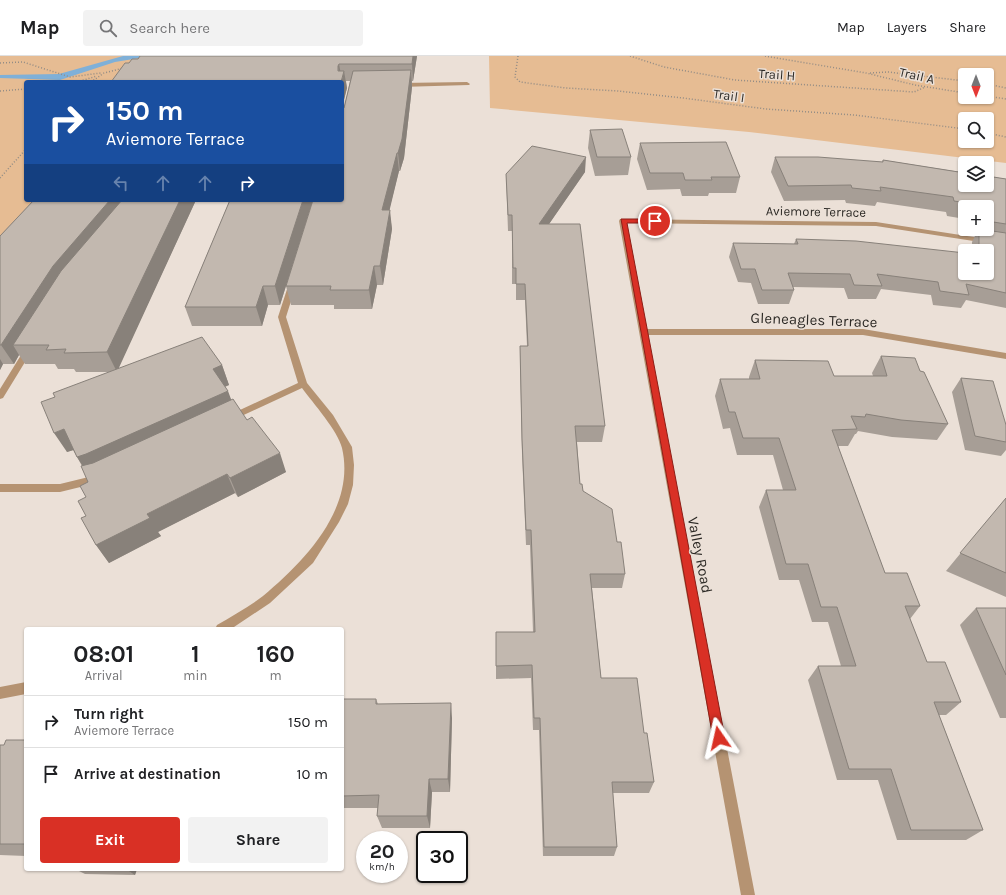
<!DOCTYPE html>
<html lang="en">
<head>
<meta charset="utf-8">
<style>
	body { margin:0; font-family:Karla,sans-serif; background:#f2f2f2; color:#202124; height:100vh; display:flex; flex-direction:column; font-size:15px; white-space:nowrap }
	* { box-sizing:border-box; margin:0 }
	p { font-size:13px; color:#757577 }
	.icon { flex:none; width:22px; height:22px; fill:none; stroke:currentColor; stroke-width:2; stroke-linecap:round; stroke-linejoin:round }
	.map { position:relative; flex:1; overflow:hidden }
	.drawer { position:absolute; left:24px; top:571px; width:320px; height:244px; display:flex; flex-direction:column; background:#fff; border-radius:4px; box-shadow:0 1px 3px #0004 }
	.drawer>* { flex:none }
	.top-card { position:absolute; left:24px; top:24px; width:320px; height:122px; border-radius:4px; box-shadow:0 1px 3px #0004; background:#1a4fa0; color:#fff; overflow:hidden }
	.needle { width:26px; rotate:180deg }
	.controls { position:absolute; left:958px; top:12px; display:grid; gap:8px }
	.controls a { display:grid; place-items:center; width:36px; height:36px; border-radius:4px; background:#fff; box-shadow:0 1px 3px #0004; font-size:20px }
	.speed { position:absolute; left:356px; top:775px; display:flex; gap:8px; font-size:20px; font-weight:700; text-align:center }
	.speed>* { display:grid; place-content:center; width:52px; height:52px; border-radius:50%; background:#fff; box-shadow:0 1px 3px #0004; line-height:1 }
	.speed small { font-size:10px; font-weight:400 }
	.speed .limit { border:2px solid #111; border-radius:6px; background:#fff; color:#111 }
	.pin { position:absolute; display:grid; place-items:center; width:34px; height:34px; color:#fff; margin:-17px; border:2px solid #fff; border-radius:50%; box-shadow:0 1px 4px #0007 }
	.me { position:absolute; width:44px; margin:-22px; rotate:349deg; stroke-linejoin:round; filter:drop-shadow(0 0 3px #0008) }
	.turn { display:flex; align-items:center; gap:14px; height:84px; padding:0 16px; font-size:18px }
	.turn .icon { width:52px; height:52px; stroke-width:2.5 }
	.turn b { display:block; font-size:28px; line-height:34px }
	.lanes { display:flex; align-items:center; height:38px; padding:0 16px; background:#0003; justify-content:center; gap:20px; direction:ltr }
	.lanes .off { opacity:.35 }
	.eta { display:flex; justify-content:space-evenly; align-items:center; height:68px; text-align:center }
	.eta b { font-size:24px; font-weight:700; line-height:28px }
	.primary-button { display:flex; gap:8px; margin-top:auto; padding:8px 16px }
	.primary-button a { flex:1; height:46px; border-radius:4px; background:#d93025; color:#fff; font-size:16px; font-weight:700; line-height:46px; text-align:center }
	.primary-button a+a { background:#f2f2f2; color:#202124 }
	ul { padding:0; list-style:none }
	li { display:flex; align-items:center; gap:12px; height:52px; padding:0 16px; border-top:1px solid #e0e0e0 }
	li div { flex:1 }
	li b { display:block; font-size:15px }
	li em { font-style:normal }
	header { display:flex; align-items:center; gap:24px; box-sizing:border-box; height:56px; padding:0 20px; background:#fff; border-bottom:1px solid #e0e0e0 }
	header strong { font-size:19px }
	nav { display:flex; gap:22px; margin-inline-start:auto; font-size:14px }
	.search { width:280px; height:36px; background:#f2f2f2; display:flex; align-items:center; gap:10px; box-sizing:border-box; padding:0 14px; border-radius:4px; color:#757577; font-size:15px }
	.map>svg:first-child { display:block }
	.green { fill:#e6bc93; fill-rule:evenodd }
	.water { fill:#7fb0d8 }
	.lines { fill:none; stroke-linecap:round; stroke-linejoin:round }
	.path { stroke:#938c85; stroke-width:1.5; stroke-dasharray:1 2; stroke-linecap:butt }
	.minor { fill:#b59372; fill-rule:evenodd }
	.wall { fill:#a79e96 }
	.shaded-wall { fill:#88817a }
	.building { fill:#c2b8af; stroke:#88817a }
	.route { fill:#d93025; stroke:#8d1f18 }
	.labels { text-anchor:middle; stroke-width:3; stroke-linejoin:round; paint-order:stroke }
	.far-street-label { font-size:13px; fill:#2d2a26; stroke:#ebe0d7 }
	.street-label { font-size:15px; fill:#2d2a26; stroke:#ebe0d7 }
</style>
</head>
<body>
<header>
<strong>Map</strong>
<div class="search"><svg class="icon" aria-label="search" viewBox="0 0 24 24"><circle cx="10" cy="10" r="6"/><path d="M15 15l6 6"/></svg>Search here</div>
<nav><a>Map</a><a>Layers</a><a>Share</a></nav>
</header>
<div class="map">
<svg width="1006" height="839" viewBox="0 0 1006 839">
	<rect width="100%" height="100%" fill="#ebe0d7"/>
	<path class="green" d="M0,0H143L124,26H26V144H39L0,198Z
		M489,0H1006V107L749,76L490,52ZM965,19H987V41H965ZM965,63H987V85H965Z"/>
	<path class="water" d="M123,0H152L115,6L60,24L0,22V19L59,18Z"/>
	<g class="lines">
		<path class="path" d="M518,0L515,21L520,26L566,32L618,35L683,42L766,53L854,59L965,73
			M630,0L664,11L735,24L914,36L925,31
			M765,0L866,17L915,29L965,37
			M0,7L23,6L70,21L101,17
			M870,17L888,16L965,25
			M77,26L97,20
			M91,26L104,17L124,12
			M987,28L1006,32
			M0,35L26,33
			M987,40L1006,43
			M987,77L1006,81
			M0,122L26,93"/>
		<path class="minor" d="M467,26L470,28L469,29L400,31L397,29L400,27Z
			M620,163L876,166L1006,186V190L876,170L627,167L647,273H863L1006,297V303L863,279H648L755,839H741L619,165Z
			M290,224H293L297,226L286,261L307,327L333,359L352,391L354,409L353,429L348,448L339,466L313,507L270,547L231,573H215L217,569C232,560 249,551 263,540C305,505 356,452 342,392C338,375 313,347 302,332L233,364H227L225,362L227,360L298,327L278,261Z
			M29,290L33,293L3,342L0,343V333L26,291Z
			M101,418L105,419L106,422L105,425L60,436H0V428H60Z
			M26,626V638L0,643V631Z"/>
	</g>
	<path class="wall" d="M140,0H417L413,25H412V31L404,102L400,115H399L389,154L392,173L383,229H377L372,253H334V249H291L286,230L344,52L350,25H346L347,32L342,51V26L129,7L138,3Z
		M590,74L631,101L628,119L595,120L588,92Z
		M640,87L740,121L736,137H709L708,140H682L680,133L647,134L637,103Z
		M775,101L882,106L883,104L1006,123V252L966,244L961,252L933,249L931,239L881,233L876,243H848L844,232L793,231L794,234L789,248H758L751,227L738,226L729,201L733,187L794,188L796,183L965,217L987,195H972V186L975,180L972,179V173H987V151H965V163L947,160L946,156L877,146L875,150L846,147L845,144L784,145L771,116Z
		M585,116L549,168L605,370L602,386H577L580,428L583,435L617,486L625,518L622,532H592L601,622L644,677L654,726L649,737H613L617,791L614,800H543L539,674H533L531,622L496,623V576H533L530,489H526L522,398L520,306V290H527L525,244H516V228H512V175H508L506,118Z
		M34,144H196L118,312L222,309L229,329L225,331L231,344L286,416L238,441L235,437L158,476L161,480L109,507L96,489L86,460V441L88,426L82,410L77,401L73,394L67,396L55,341L110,316H76L74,313H58L55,308H25L19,299L14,308H3L0,314V180Z
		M230,144H313L280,249H268L262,270H192L185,251Z
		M881,300L920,315L948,368L937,384L892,381L858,375L856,378H855L848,390H838L885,517L920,550L910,563L927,606L961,646L946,659H939L983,774L966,784H897L878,724H837L808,624L818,610H841L828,566H812L799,524H779L759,451L766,434H783L773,399H737L730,372L723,373L715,340L720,323H749V321L755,304L834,320H873L872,317Z
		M961,322L1006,369V394L1001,400L965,394L952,336Z
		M1006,442V541L946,515Z
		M976,552H1006V662H1000L960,569Z
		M342,643H376L378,648L452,662L450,736H432L430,772H382L377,760L378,752H342Z
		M26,684V800L0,799V689H4Z
		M75,813H137L135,819L85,818Z"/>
	<path class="shaded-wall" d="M413,0H417L413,25L412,8Z
		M339,8L342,24L344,15L347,32L342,51V26H340L338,10Z
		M411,14L412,31L404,102L400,115L398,97Z
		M397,97L399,115L385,173L382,154Z
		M586,101L585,116L538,184L539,168Z
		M110,144H134L13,289L19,299L14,308L1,289L53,210Z
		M180,144H196L117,316L107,296Z
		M303,144H313L280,249L275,230Z
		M390,154L392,173L383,229L380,210Z
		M374,210L377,229L372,253L369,234Z
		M263,230L268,249L262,270L256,251Z
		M0,303L3,308L0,314Z
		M222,309L229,329L221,332L213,313Z
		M228,335L235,354L89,420L77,401Z
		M64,373L77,393L67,396L54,377Z
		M280,397L286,416L238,441L230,422Z
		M227,418L235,437L158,476L161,480L109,507L96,489L147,458Z
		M451,647L452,662L450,736L448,723Z
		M429,723L432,736L430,772L427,760Z
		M126,813H137L135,819Z"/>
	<path class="building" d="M140,0H413L412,8H339L338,10V15H344L341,26H111L125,7H129L132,3H138Z
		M411,14L402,83L398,97H397L382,154H390L380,210H374L369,234H330L331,230H286L313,144H342V53L344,52L353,15Z
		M622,73L631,101H597L590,74Z
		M726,86L740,121H711L712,124H685L683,117H650L640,87Z
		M532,90L586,101L539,168H580L605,370H575L580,428H582L583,435L612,453L617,486H621L625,518H590L601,622H637L644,677H647L654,726H612L617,791H544L540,662H534L532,609L496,610V576H535L531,474H526L522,383L520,290H528L525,228H516V212H513L512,159H508L506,118Z
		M775,101H818L883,106V104L965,117V129H987V120L1006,123V168L987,165V151H979V149L954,145L953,141L880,131L881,135L852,132L851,129L788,130Z
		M34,144H110L53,210L1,289H0V180Z
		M122,144H180L107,296L64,297L66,293L46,294L49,289H13L61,215Z
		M230,144H303L275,230H263L256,251H185Z
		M979,173L1006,177V237L966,228L969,239L940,235L938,226L877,218L882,230L854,229L850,218L788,217L794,234H762L755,213H741L733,187L798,188L796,183L856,185L965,197V217H987V195H979Z
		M202,281L222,309L213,313L228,335L86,398L77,401L64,373L54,377L41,346L55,341L53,337Z
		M881,300L915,302L920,315L924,316L948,368L901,364L866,358L865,361L851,360L857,373L832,374L885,517H907L920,550H905L927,606H945L961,646H934L983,774H911L891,713H849L818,610H856L837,551H821L808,508H786L766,434H796L779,382H743L735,356H729L720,323H760L755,304L828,305L834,320H887Z
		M961,322L993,325L1006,369V386L975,380Z
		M233,343L247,364L252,361L280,397L230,422L227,418L147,458L150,462L96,489L81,462L86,460L78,445L86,441L80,430L88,426L81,410L93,407Z
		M1006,442V517L960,497Z
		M976,552H1006V619Z
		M342,643H376V648L451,647L448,723H429L427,760H377L379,739L342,740Z
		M6,684H26V788H0V689H4Z"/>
	<path class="route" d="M621,163H655L658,165L655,167H627L725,682L723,687L719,688L715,687L713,682Z"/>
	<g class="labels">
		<g class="far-street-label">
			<text transform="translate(777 18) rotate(4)" y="5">Trail H</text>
			<text transform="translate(917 19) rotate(13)" y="5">Trail A</text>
			<text transform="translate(729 39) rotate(8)" y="5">Trail I</text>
			<text transform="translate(816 155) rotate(1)" y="5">Aviemore Terrace</text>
		</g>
		<g class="street-label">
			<text transform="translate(814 264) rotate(2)" y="5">Gleneagles Terrace</text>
			<text transform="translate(700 499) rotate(79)" y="5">Valley Road</text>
		</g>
	</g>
</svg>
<div class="controls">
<a><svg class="needle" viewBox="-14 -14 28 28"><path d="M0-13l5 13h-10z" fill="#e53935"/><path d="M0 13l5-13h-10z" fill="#757577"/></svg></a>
<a><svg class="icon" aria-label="search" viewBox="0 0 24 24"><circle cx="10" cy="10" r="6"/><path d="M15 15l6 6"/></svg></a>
<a><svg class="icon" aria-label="layers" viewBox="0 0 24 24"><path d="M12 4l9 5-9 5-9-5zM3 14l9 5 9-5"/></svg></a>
<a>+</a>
<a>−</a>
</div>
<div class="speed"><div>20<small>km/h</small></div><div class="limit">30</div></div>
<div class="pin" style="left:655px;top:165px;background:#d93025"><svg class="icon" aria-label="arrive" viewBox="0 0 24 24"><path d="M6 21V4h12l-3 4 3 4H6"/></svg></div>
<svg class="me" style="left:719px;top:682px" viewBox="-20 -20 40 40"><path d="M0-17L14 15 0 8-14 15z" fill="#d93025" stroke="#fff" stroke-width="4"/></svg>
<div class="top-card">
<div class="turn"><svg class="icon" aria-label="right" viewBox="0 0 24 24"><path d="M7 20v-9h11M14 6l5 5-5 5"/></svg><div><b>150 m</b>Aviemore Terrace</div></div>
<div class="lanes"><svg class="icon off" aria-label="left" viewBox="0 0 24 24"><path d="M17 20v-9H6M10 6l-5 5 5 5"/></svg><svg class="icon off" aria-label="ahead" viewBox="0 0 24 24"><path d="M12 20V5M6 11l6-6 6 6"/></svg><svg class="icon off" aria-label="ahead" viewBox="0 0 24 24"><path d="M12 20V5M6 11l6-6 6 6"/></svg><svg class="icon" aria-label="right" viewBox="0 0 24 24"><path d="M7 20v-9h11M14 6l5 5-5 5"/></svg></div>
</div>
<section class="drawer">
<div class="eta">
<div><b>08:01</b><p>Arrival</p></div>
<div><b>1</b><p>min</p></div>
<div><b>160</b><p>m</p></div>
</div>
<ul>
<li><svg class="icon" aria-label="right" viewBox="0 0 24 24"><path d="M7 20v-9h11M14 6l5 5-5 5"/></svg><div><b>Turn right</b><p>Aviemore Terrace</p></div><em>150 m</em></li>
<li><svg class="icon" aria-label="arrive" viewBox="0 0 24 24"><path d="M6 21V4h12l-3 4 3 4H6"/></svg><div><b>Arrive at destination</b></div><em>10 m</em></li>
</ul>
<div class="primary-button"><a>Exit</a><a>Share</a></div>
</section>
</div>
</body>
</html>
